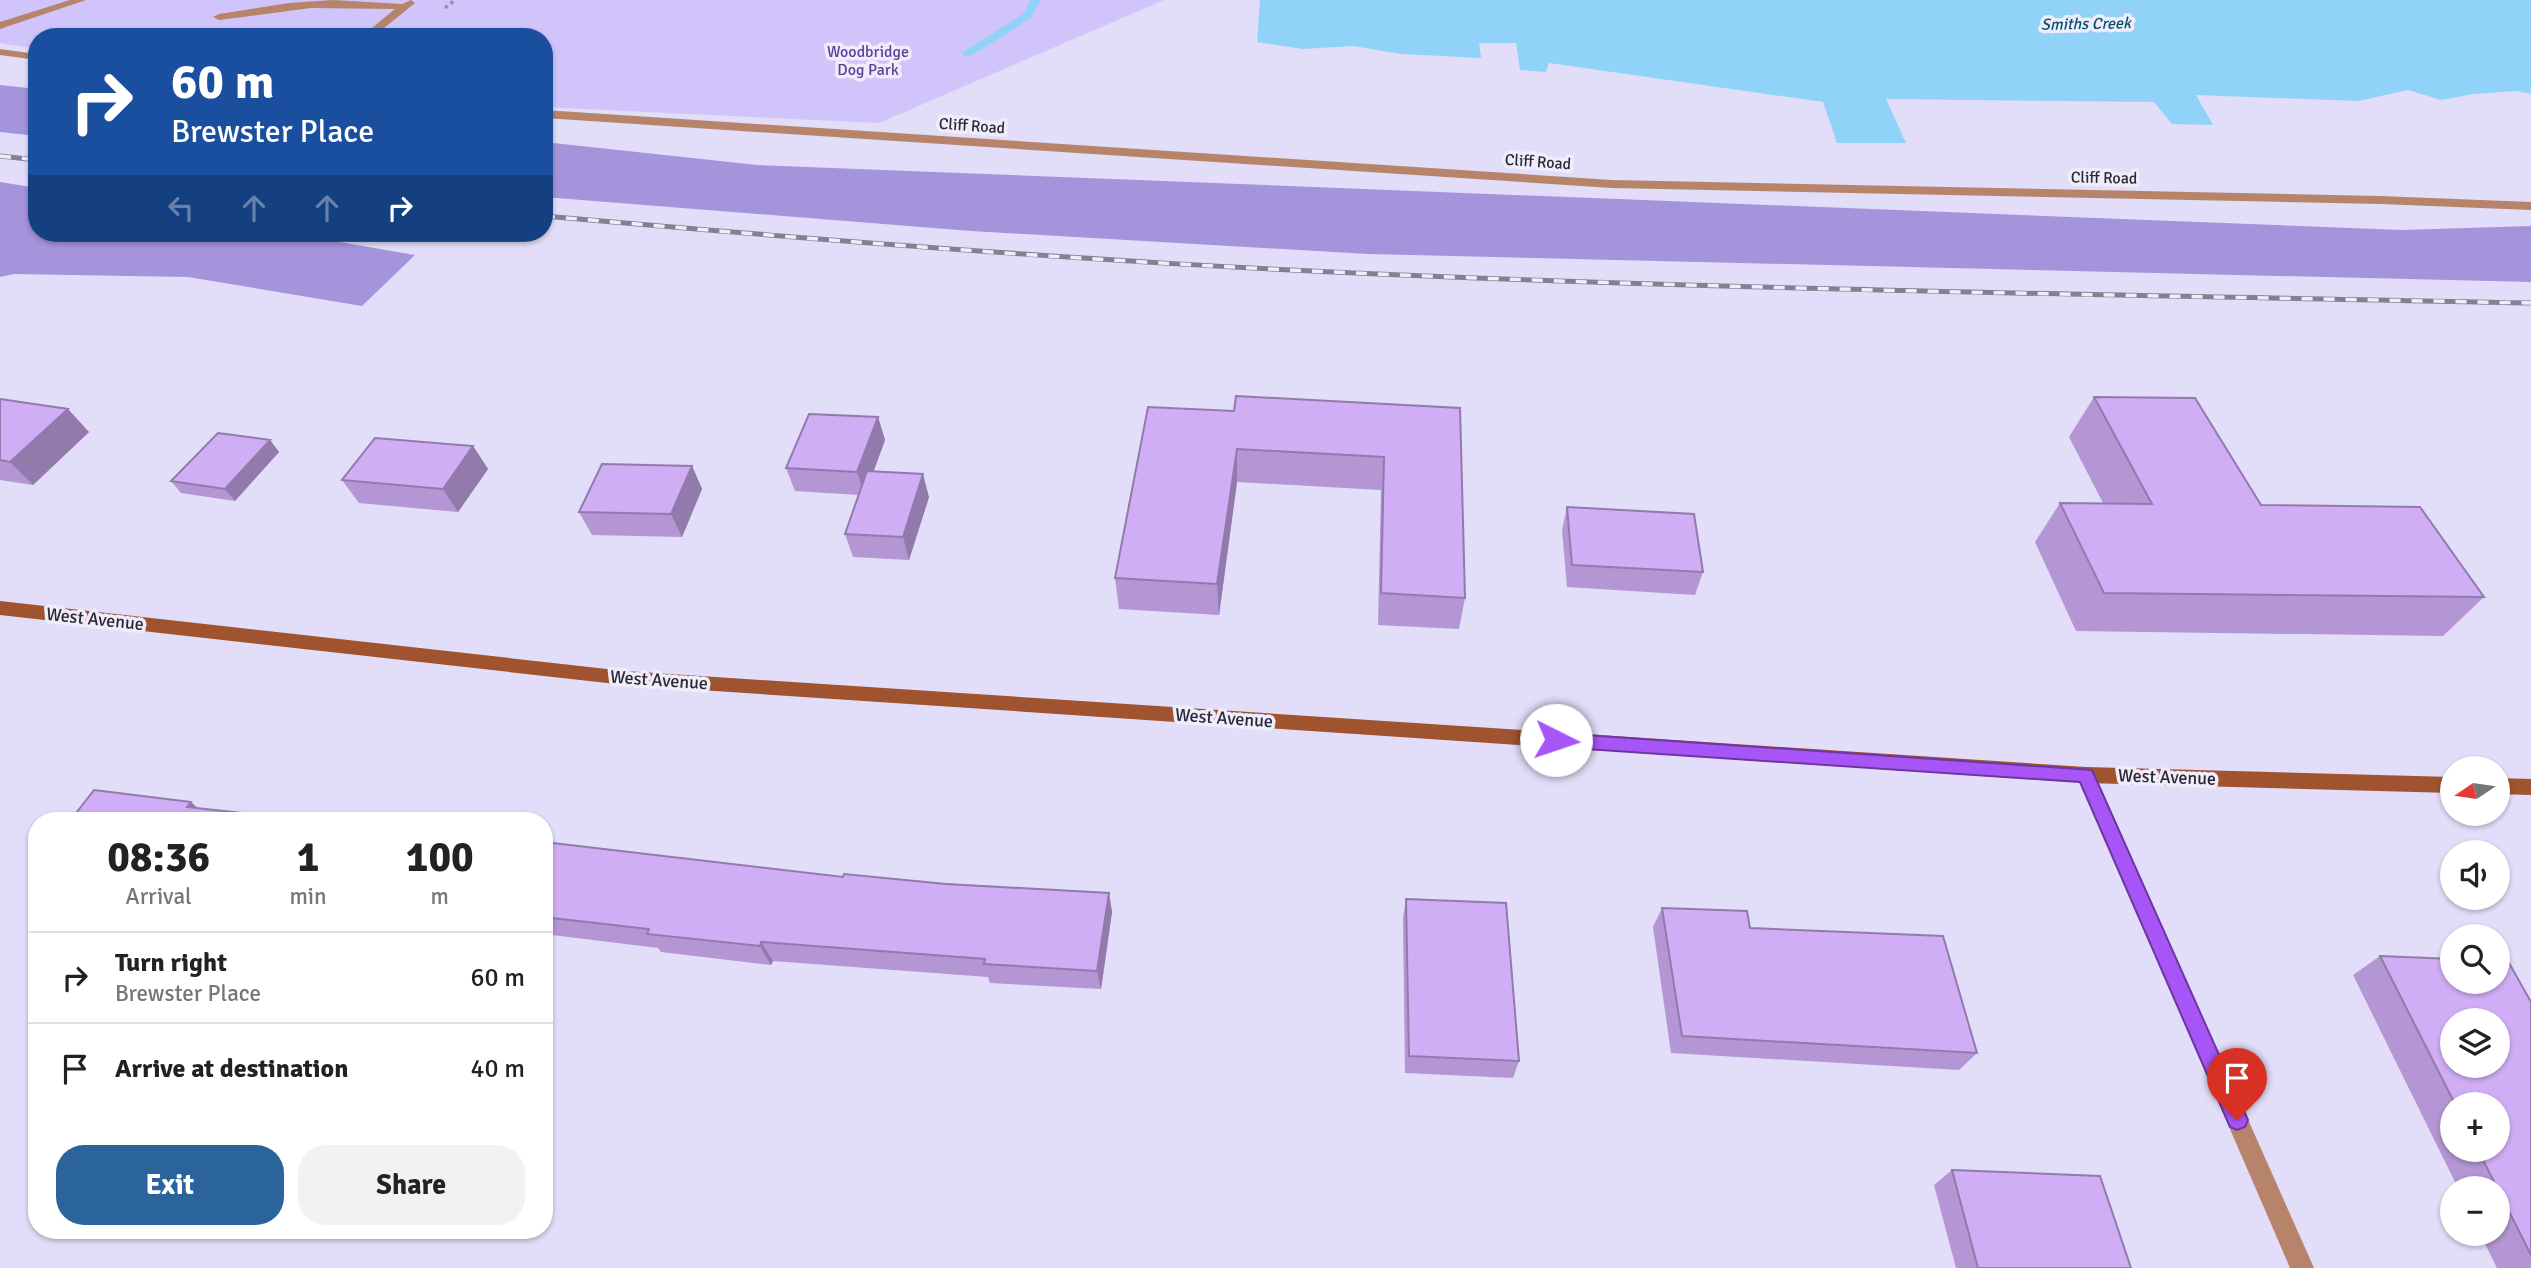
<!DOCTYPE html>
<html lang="en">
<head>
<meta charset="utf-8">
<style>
	body { margin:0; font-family:Signika,sans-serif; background:#f2f2f2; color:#222; height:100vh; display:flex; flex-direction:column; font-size:26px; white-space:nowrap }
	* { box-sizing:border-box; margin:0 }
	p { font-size:23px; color:#767676 }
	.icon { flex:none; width:38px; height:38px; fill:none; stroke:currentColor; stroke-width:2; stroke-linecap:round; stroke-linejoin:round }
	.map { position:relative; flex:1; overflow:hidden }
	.side { position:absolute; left:28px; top:812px; width:525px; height:427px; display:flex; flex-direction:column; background:#fff; border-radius:28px; box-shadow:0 2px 5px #0004 }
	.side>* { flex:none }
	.hud { position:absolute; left:28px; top:28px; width:525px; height:214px; border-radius:28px; box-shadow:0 2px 5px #0004; background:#1a4fa0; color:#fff; overflow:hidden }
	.needle { width:46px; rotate:257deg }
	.controls { position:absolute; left:2440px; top:756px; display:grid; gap:14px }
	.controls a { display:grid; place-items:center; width:70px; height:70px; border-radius:50%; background:#fff; box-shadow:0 2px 5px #0004; font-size:35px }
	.pin { position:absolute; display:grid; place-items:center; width:60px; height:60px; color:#fff; margin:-72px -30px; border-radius:50% 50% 50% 0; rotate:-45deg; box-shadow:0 0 7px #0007 }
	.pin .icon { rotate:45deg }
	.me { position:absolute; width:77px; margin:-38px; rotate:94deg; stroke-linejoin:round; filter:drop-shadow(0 0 5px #0008) }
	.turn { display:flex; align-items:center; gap:24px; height:147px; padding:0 28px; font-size:32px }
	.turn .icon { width:91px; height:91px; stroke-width:2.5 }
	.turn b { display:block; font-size:49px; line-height:60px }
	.lanes { display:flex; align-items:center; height:66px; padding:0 28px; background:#0003; justify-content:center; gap:35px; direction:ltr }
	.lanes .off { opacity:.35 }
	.eta { display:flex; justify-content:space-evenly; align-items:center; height:119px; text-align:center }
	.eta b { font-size:42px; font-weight:700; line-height:49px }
	.cta { display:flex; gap:14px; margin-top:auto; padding:14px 28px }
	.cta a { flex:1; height:80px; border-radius:28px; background:#2b639b; color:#fff; font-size:28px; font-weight:700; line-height:80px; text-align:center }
	.cta a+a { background:#f2f2f2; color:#222 }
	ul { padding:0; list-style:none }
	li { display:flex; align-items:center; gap:21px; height:91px; padding:0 28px; border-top:2px solid #e0e0e0 }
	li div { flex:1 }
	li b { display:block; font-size:26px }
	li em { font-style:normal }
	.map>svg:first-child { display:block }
	.green { fill:#d0c4fa }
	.forest { fill:#a593dc }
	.water { fill:#91d3f8 }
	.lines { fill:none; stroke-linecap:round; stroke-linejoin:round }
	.stream { fill:#91d3f8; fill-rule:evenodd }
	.path { stroke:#928fa2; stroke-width:3.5; stroke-dasharray:3.5 3.5; stroke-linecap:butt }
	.lane { fill:#b8836b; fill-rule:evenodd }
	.street { fill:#b8836b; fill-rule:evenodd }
	.secondary { fill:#9f532f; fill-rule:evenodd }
	.rail-casing { stroke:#848093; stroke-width:5 }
	.rail { stroke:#efecfc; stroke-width:3.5; stroke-dasharray:11; stroke-linecap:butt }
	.wall { fill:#b396d3; fill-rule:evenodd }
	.shaded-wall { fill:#927aac }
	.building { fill:#d0aef5; stroke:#927aac; stroke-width:2; fill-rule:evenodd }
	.route { fill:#a855f7; stroke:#6d37a1; stroke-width:2 }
	.labels { text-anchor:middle; stroke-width:7; stroke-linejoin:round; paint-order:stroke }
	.far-water-label { font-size:16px; font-style:italic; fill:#08516f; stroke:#efecfc }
	.far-park-label { font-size:16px; fill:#5b4096; stroke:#efecfc }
	.far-street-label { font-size:16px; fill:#2a2832; stroke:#efecfc }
	.street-label { font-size:18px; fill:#2a2832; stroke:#efecfc }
</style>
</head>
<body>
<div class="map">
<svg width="2531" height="1268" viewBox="0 0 2531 1268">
	<rect width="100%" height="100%" fill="#e2ddf8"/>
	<path class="green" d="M0,0H1164L879,123L544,107V37H37V49L0,43Z"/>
	<path class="forest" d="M0,85L37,89V136L0,132Z
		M544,142L757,165L2402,230L2531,226V282L1368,254L971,231L544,197Z
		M0,182L37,188V233H287L415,255L362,306L188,277L14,274L0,277Z"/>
	<path class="water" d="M1260,0H2531V94L2517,91L2474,94L2441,100L2408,90L2358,101L2196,95L2213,125L2172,124L2154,102L1886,99L1906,143H1837L1823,102L1549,63L1546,72L1520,70L1516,43H1479L1481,58L1401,54L1353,46L1303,49L1257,42Z"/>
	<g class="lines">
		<path class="stream" d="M1031,0H1041L1031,18L971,56H963V52L1023,14Z"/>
		<path class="path" d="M445,8L455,0"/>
		<path class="lane" d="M70,0H86L0,29V22Z
			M333,0L402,4L411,0L415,3L373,37H361L395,9L311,8L219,20L213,17L219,14L289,3Z"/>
		<path class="street" d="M0,49L37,54V60L0,55Z
			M544,110L1612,180L2380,196L2531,202V210L2380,204L1612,188L544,118Z
			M2086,767L2093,769L2095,775L2314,1268H2290L2077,775L2079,769Z"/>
		<path class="secondary" d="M0,601L625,671L2086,767L2452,777V793L2086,783L625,685L0,615Z
			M2497,778L2531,779V795L2497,794Z"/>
		<g class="rail-casing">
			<path id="rail" d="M0,156L37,160
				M544,216C806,239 1069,260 1332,272C1731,290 2131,295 2531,303"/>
		</g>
		<use href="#rail" class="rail"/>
	</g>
	<path class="wall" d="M2094,397L2261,505L2484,597L2443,636L2076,631L2035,542L2060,503H2103L2069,437Z
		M0,399L89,432L33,485L0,480Z
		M1460,408L1465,598L1459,629L1378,625L1381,490L1237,482L1219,615L1119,609L1115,578L1234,411Z
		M878,417L885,440L873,472L929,497L909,560L853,557L845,534L859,495L795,491L786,468Z
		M270,440L279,452L235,501L181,493L171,481Z
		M473,446L488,469L458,512L359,503L342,480Z
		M692,466L702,489L682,537L592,535L579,512Z
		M1567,507L1703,572L1695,595L1567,587L1562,530Z
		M544,842L843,877L1109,893L1112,912L1101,989L990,983L988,977L773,961L771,965L661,952L658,948L544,934Z
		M1406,899L1519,1061L1513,1078L1405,1073L1403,918Z
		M1662,908L1750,928L1977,1053L1959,1070L1671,1053L1653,927Z
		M2380,956L2531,1002V1268H2497L2480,1234H2497V1188H2458L2353,975ZM2452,1104H2497V1150H2452Z
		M1952,1170L2131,1268H1956L1934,1185Z"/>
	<path class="shaded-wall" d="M68,409L89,432L33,485L10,462Z
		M878,417L885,440L865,495L857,472Z
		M270,440L279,452L235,501L225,489Z
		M473,446L488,469L458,512L443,489Z
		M1237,449V482L1219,615L1217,584Z
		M692,466L702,489L682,537L671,514Z
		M923,474L929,497L909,560L903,537Z
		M191,802L212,821L187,807Z
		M1109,893L1112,912L1101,989L1097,971Z
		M761,942L773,961L771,965L760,946Z"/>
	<path class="building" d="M1236,396L1460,408L1465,598L1381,593L1384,457L1237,449L1217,584L1115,578L1148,407L1234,411Z
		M2094,397L2195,398L2261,505L2420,507L2484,597L2104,593L2060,503L2152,504Z
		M0,399L68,409L10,462L0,460Z
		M809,414L878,417L857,472L786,468Z
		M218,433L270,440L225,489L171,481Z
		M375,438L473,446L443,489L342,480Z
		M602,464L692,466L671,514L579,512Z
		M867,471L923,474L903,537L845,534Z
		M1567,507L1694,514L1703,572L1572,565Z
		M94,790L191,802L187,807L315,821H70Z
		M544,842L843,877L844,874L946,884L1109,893L1097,971L984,964L985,959L761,942L760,946L647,934L649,929L544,917Z
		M1406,899L1506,903L1519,1061L1409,1056Z
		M1662,908L1747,911L1750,928L1943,936L1977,1053L1682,1036Z
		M2380,956L2452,959V982H2497V961H2508L2531,1002V1255L2478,1150H2497V1104H2455ZM2452,1020H2497V1066H2452Z
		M1952,1170L2100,1176L2131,1268H1978Z"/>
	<path class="route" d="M1556,733L2092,770L2245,1113L2248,1120L2245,1127L2237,1130L2230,1127L2080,782L1556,747L1550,745L1548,740L1550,735Z"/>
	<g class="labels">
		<g class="far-water-label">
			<text transform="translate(2086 23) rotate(-1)" y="6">Smiths Creek</text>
		</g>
		<g class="far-park-label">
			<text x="868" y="57">Woodbridge<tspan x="868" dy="18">Dog Park</tspan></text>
		</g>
		<g class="far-street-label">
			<text transform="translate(972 125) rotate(4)" y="6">Cliff Road</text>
			<text transform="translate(1538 161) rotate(4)" y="6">Cliff Road</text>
			<text transform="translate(2104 177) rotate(1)" y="6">Cliff Road</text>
		</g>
		<g class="street-label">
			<text transform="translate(95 619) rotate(6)" y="6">West Avenue</text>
			<text transform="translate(659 680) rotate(4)" y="6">West Avenue</text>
			<text transform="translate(1224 718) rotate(4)" y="6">West Avenue</text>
			<text transform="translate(2167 777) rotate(2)" y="6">West Avenue</text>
		</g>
	</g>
</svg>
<div class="controls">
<a><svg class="needle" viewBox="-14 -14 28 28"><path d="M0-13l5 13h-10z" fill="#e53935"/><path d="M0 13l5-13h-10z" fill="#767676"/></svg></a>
<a><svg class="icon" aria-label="sound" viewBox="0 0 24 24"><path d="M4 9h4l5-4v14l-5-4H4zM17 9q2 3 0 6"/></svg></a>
<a><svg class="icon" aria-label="search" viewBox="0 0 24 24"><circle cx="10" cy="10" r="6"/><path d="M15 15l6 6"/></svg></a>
<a><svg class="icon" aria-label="layers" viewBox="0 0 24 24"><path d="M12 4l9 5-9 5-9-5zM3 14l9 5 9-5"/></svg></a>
<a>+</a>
<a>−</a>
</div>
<div class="pin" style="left:2237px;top:1120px;background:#d93025"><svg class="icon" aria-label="arrive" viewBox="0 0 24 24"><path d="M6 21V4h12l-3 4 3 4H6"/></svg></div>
<svg class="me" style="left:1556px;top:740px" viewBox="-20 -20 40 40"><circle r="19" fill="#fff"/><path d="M0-13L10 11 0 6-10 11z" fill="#a855f7"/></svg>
<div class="hud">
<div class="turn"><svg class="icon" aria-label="right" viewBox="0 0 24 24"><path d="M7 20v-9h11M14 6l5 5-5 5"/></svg><div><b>60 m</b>Brewster Place</div></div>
<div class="lanes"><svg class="icon off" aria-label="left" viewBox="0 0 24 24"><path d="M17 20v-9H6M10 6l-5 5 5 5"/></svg><svg class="icon off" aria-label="ahead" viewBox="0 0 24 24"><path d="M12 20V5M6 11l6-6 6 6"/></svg><svg class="icon off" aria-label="ahead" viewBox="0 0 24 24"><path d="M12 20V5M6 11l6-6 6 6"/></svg><svg class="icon" aria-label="right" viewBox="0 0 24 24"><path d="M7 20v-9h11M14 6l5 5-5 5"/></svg></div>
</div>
<section class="side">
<div class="eta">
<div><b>08:36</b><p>Arrival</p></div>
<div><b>1</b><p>min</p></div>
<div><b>100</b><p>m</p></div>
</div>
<ul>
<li><svg class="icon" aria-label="right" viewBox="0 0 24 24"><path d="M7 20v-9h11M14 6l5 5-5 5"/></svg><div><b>Turn right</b><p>Brewster Place</p></div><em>60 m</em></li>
<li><svg class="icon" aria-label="arrive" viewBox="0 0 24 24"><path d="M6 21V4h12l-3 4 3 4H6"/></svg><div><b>Arrive at destination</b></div><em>40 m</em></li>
</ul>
<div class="cta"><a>Exit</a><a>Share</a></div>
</section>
</div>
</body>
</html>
